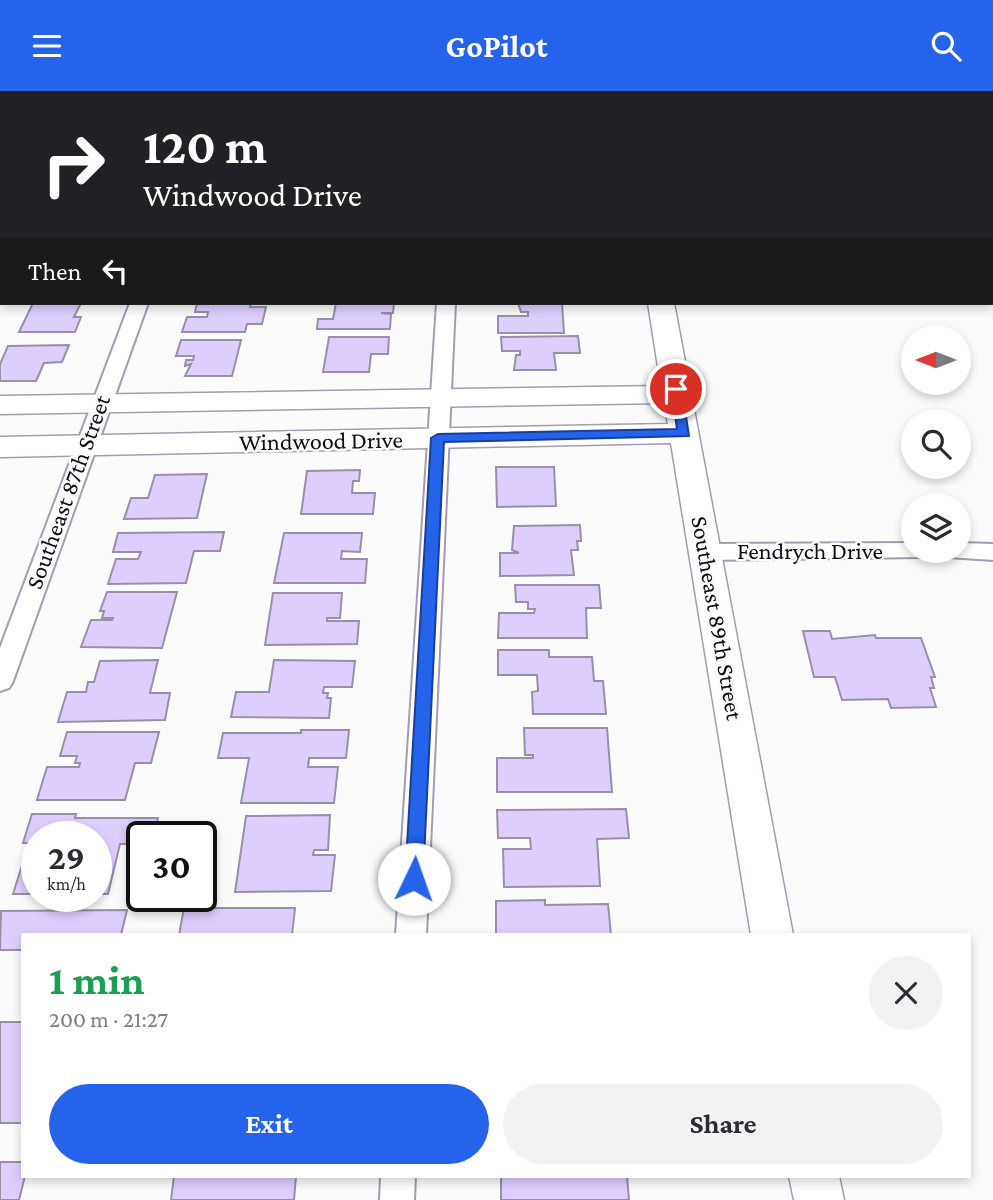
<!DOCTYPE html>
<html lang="en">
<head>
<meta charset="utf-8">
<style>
	body { margin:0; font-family:"Crimson Pro",serif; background:#f2f2f3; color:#2b2b33; height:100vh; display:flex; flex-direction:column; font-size:26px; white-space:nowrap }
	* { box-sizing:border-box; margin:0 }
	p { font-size:23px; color:#7c7c81 }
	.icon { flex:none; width:38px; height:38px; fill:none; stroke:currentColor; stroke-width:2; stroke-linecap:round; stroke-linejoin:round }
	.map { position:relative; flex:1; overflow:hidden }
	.details { position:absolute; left:21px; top:842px; width:950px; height:245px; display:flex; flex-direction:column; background:#fff; border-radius:0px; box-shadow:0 4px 10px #0003 }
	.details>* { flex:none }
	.top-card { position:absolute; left:0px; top:0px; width:994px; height:214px; box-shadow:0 4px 10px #0003; background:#202124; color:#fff; overflow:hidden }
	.needle { width:46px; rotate:270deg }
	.tools { position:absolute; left:901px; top:234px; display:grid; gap:14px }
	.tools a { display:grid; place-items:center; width:70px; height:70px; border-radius:50%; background:#fff; box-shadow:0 4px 10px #0003; font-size:35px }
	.speed { position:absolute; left:21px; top:730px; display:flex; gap:14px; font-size:35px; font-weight:700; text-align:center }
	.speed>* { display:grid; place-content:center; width:91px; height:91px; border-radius:50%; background:#fff; box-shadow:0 4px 10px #0003; line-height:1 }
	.speed small { font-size:18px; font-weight:400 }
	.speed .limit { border:4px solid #111; border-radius:10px; background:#fff; color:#111 }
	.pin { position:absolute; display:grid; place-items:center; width:60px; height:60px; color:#fff; margin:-30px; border:4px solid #fff; border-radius:50%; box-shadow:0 2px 7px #0007 }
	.me { position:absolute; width:77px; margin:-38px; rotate:3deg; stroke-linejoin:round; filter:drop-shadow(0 0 5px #0008) }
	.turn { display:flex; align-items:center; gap:24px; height:147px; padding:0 28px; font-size:32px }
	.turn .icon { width:91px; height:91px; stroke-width:2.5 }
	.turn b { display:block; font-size:49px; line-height:60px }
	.then { display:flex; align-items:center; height:66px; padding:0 28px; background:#0003; gap:14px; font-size:26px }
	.round { display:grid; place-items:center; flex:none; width:74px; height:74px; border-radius:37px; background:#f2f2f3 }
	.head { display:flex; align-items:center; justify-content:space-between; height:119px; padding:0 28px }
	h1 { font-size:42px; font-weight:700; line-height:52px; color:#1e9e55 }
	.button { display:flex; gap:14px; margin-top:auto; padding:14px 28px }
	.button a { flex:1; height:80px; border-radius:42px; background:#2563eb; color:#fff; font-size:28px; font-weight:700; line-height:80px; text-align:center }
	.button a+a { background:#f2f2f3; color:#2b2b33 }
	header { display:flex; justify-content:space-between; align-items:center; height:91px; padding:0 28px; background:#2563eb; color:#fff; font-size:32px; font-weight:700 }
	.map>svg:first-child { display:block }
	.building { fill:#deceff; stroke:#9790a6; stroke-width:2 }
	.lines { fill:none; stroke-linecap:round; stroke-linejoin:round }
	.street-casing { stroke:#a39cb2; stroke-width:4 }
	.secondary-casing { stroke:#a39cb2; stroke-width:3 }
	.street { fill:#fff; fill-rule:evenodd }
	.secondary { fill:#fff; fill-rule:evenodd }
	.route { fill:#2563eb; stroke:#184099; stroke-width:2 }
	.labels { text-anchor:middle; stroke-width:5; stroke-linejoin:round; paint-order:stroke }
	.street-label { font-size:24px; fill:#0f0c14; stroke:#fbfbfb }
</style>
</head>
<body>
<header><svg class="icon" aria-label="menu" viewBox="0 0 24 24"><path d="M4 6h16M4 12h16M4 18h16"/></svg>GoPilot<svg class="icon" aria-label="search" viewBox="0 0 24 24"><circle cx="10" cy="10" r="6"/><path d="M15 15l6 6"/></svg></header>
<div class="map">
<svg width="993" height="1109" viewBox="0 0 993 1109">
	<rect width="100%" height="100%" fill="#fbfbfb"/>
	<path class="building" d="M33,212H81L74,226H81L75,241H19Z
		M197,212H251L250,216H266L262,233H247L245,241H182L187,226H207L208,221H195Z
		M336,212H394L393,222H381L391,223L390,238H317L318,228H333Z
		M518,212H562L564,242H498V225H528V221H521Z
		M578,245L580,262H554L556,279H514L516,264H520V260H502L501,246Z
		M329,246H389L388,263H371L369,281H323Z
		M181,249H241L232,285H185L191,273L185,275L186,269H193L194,265H176Z
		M69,254L62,271L44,272L36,290H0V273L8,255Z
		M496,376H554L556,415L497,416Z
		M360,379L359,390H353L352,402H375L373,423H301L307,380Z
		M207,383L197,427L124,428L131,407H148L155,384Z
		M580,434L581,450H577L578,459H571L574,484L500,485V462H519L512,459L514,435Z
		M224,441L220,460H194L186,492L108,493L116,468H138L141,461H113L118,442Z
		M284,442H362L360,461L342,460L341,468H367L365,492H274Z
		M515,494H599L601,517H586L587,547H498L499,522H534L535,518H528V511H516Z
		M107,501H177L162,557L81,556L91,529H112L113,527H102L104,520H100Z
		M273,502H342L340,527H327V530H359L357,553L265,554Z
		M803,540H830L832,548L875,544L876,547H921L935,586H931L934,597H930L936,616L891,617L888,608L842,609L835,586H814Z
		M498,559H549V566H592L594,590H603L606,623H533L532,601L538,600L537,584H498Z
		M158,569L150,602H170L165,629L58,631L67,601H86L88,591H94L100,570Z
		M274,569L355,570L352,596H324L323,602H328L327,607H331L329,627L231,626L236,601H269Z
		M524,637H607L612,701H497V667H533V664H525Z
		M301,639H349L346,667H309L308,676H338L334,712H241L249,667H218L223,642H301Z
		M67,641H159L151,672H135L125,709H37L47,676H79L80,672H75L77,665H60Z
		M626,718L629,747L597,748L600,795L504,796L503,758H531L530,747H498L497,719Z
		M32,723H76L75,727H158L153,746H142V753H120L108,803H96V746H37V752H23Z
		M330,724L328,759H314L313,764H335L331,800L235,801L246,725Z
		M25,765H37V803H13Z
		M545,809V814L608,813L611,844H496V810Z
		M184,817H295L292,844H179Z
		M127,819L121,844H23V859H0L1,820Z
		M0,931H23V1032H0Z
		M0,1071H23L25,1085L19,1109H0Z
		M174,1085H296L294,1109H171Z
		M501,1085H627L629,1109H501Z"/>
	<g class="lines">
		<g class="street-casing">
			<path id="street" d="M130,212H148L13,590L9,597L0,600V557Z
				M437,212H455L426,844H396Z
				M914,452V460H925L922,466L706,469L698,467L695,461L698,455L706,453Z
				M959,452L993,453V469L948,466L945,460H959Z
				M381,1085H415L414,1109H380Z"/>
		</g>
		<g class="secondary-casing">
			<path id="secondary" d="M614,0H634V2H614Z
				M648,212H674L793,844H751L671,352L0,366V346L668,333L664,312L0,323V305L661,295Z
				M789,1085H839L844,1109H794Z"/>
		</g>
		<use href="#street" class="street"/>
		<use href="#secondary" class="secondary"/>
	</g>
	<path class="route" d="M671,295L682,298L689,345L444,351L423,788L421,794L414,797L407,794L405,788L431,347L438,343L677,338Z"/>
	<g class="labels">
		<g class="street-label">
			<text transform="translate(321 350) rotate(-1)" y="8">Windwood Drive</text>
			<text transform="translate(68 401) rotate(-70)" y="8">Southeast 87th Street</text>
			<text x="810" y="468">Fendrych Drive</text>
			<text transform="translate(717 527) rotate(80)" y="8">Southeast 89th Street</text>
		</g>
	</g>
</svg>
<div class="tools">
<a><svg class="needle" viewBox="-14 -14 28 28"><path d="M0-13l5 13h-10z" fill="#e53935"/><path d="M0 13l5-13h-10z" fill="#7c7c81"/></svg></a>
<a><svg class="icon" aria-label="search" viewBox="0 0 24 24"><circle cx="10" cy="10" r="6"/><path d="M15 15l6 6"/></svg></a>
<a><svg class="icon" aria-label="layers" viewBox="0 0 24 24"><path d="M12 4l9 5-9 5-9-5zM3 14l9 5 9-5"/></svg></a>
</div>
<div class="speed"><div>29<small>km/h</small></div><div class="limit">30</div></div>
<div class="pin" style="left:676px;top:298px;background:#d93025"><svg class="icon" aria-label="arrive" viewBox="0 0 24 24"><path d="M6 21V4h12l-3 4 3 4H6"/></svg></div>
<svg class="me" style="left:414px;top:788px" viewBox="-20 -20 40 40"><circle r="19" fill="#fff"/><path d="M0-13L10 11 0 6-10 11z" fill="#2563eb"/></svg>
<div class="top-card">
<div class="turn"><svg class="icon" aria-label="right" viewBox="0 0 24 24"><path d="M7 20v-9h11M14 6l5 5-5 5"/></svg><div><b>120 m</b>Windwood Drive</div></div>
<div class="then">Then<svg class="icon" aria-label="left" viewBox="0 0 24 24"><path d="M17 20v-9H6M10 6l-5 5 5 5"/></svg></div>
</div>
<section class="details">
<div class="head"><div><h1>1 min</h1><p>200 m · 21:27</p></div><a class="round"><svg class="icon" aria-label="close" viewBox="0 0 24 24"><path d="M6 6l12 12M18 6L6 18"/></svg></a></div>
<div class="button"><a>Exit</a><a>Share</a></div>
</section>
</div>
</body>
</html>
